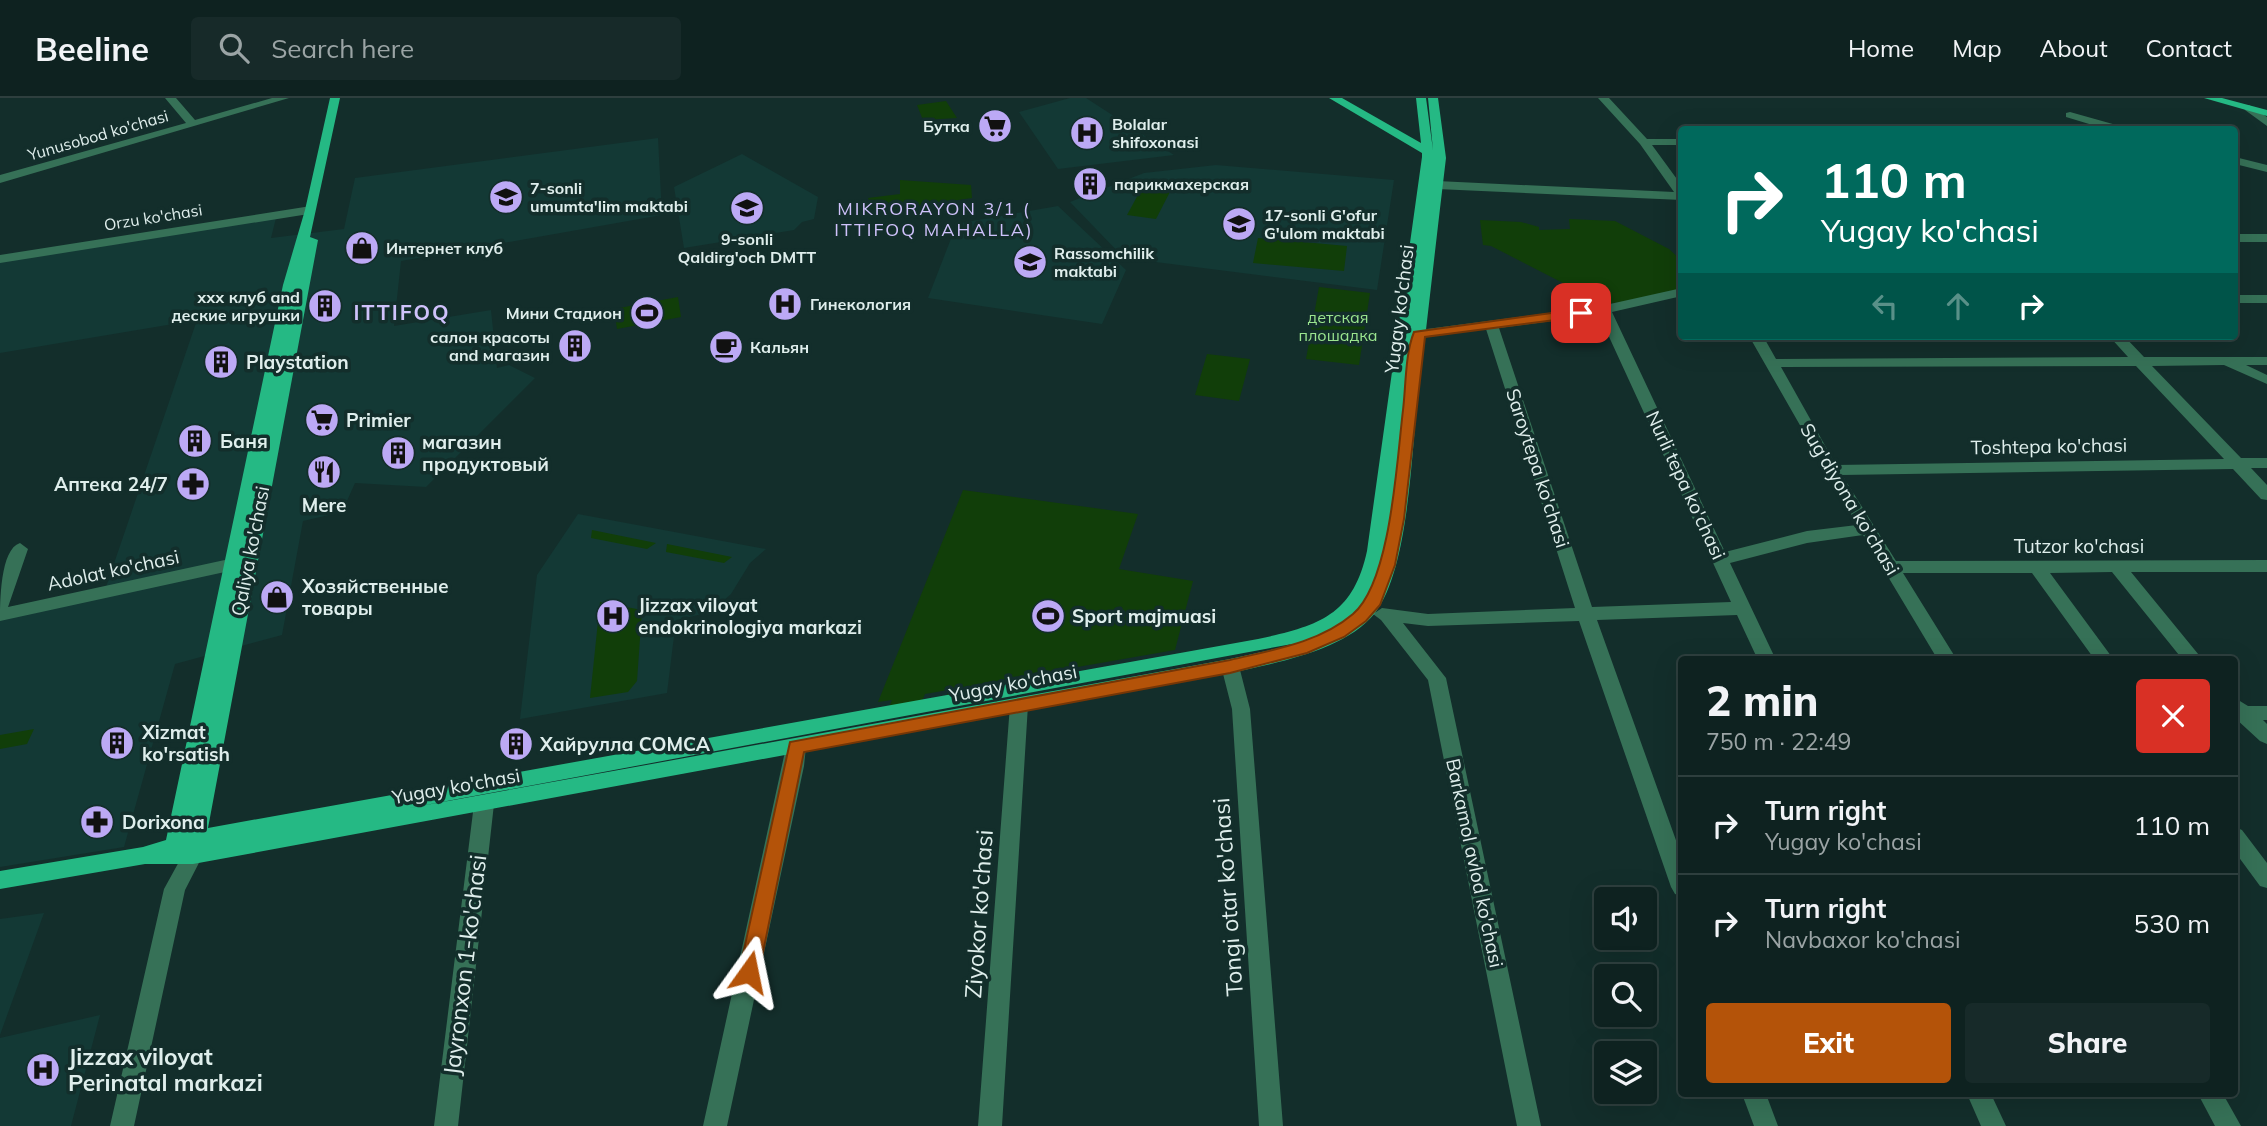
<!DOCTYPE html>
<html lang="en">
<head>
<meta charset="utf-8">
<style>
	body { margin:0; font-family:Mulish,sans-serif; background:#172a29; color:#f1f3f6; height:100vh; display:flex; flex-direction:column; font-size:26px; white-space:nowrap }
	* { box-sizing:border-box; margin:0 }
	p { font-size:23px; color:#9ba4a5 }
	.icon { flex:none; width:38px; height:38px; fill:none; stroke:currentColor; stroke-width:2; stroke-linecap:round; stroke-linejoin:round }
	.map { position:relative; flex:1; overflow:hidden }
	.panel { position:absolute; left:1678px; top:558px; width:560px; height:441px; display:flex; flex-direction:column; background:#0e2220; border-radius:7px; box-shadow:0 7px 28px #0002,0 0 0 2px #2e3f3e }
	.panel>* { flex:none }
	.hud { position:absolute; left:1678px; top:28px; width:560px; height:214px; border-radius:7px; box-shadow:0 7px 28px #0002,0 0 0 2px #2e3f3e; background:#00695c; color:#fff; overflow:hidden }
	.fabs { position:absolute; left:1594px; top:789px; display:grid; gap:14px }
	.fabs a { display:grid; place-items:center; width:63px; height:63px; border-radius:7px; background:#0e2220; box-shadow:0 7px 28px #0002,0 0 0 2px #2e3f3e; font-size:35px }
	.pin { position:absolute; display:grid; place-items:center; width:60px; height:60px; color:#fff; margin:-30px; border-radius:14px; box-shadow:0 4px 10px #0006 }
	.me { position:absolute; width:77px; margin:-38px; rotate:12deg; stroke-linejoin:round; filter:drop-shadow(0 0 5px #0008) }
	.turn { display:flex; align-items:center; gap:24px; height:147px; padding:0 28px; font-size:32px }
	.turn .icon { width:91px; height:91px; stroke-width:2.5 }
	.turn b { display:block; font-size:49px; line-height:60px }
	.lanes { display:flex; align-items:center; height:66px; padding:0 28px; background:#0003; justify-content:center; gap:35px; direction:ltr }
	.lanes .off { opacity:.35 }
	.round { display:grid; place-items:center; flex:none; width:74px; height:74px; border-radius:7px; background:#172a29 }
	.summary { display:flex; align-items:center; justify-content:space-between; height:119px; padding:0 28px }
	h1 { font-size:42px; font-weight:800; line-height:52px }
	.cta { display:flex; gap:14px; margin-top:auto; padding:14px 28px }
	.cta a { flex:1; height:80px; border-radius:7px; background:#b45309; color:#fff; font-size:28px; font-weight:800; line-height:80px; text-align:center }
	.cta a+a { background:#172a29; color:#f1f3f6 }
	ul { padding:0; list-style:none }
	li { display:flex; align-items:center; gap:21px; height:98px; padding:0 28px; border-top:2px solid #2e3f3e }
	li div { flex:1 }
	li b { display:block; font-size:26px }
	li em { font-style:normal }
	header { display:flex; align-items:center; gap:42px; box-sizing:border-box; height:98px; padding:0 35px; background:#0e2220; border-bottom:2px solid #2e3f3e }
	header strong { font-size:33px }
	nav { display:flex; gap:38px; margin-inline-start:auto; font-size:24px }
	.search { width:490px; height:63px; background:#172a29; display:flex; align-items:center; gap:18px; box-sizing:border-box; padding:0 24px; border-radius:7px; color:#9ba4a5; font-size:26px }
	.map>svg:first-child { display:block }
	.built { fill:#133935 }
	.green { fill:#113e09 }
	.lines { fill:none; stroke-linecap:round; stroke-linejoin:round }
	.minor { fill:#367157; fill-rule:evenodd }
	.major { fill:#25b984; fill-rule:evenodd }
	.route { fill:#b45309; stroke:#753606; stroke-width:2 }
	.labels { text-anchor:middle; stroke-width:7; stroke-linejoin:round; paint-order:stroke }
	.far-poi-label { font-size:16px; font-weight:bold; fill:#dfeeec; stroke:#132e2b; text-anchor:start }
	.far-street-label { font-size:16px; fill:#dfeeec; stroke:#132e2b }
	.far-park-label { font-size:16px; fill:#9be58f; stroke:#132e2b }
	.far-neighbourhood-label { font-size:18px; letter-spacing:2px; fill:#cfc2fb; stroke:#132e2b }
	.street-label { font-size:19px; fill:#dfeeec; stroke:#132e2b }
	.poi-label { font-size:19px; font-weight:bold; fill:#dfeeec; stroke:#132e2b; text-anchor:start }
	.far-district-label { font-size:21px; font-weight:bold; letter-spacing:2px; fill:#cfc2fb; stroke:#132e2b }
	.near-street-label { font-size:23px; fill:#dfeeec; stroke:#132e2b }
	.near-poi-label { font-size:23px; font-weight:bold; fill:#dfeeec; stroke:#132e2b; text-anchor:start }
</style>
</head>
<body>
<header>
<strong>Beeline</strong>
<div class="search"><svg class="icon" aria-label="search" viewBox="0 0 24 24"><circle cx="10" cy="10" r="6"/><path d="M15 15l6 6"/></svg>Search here</div>
<nav><a>Home</a><a>Map</a><a>About</a><a>Contact</a></nav>
</header>
<div class="map">
<svg width="2267" height="1028" viewBox="0 0 2267 1028">
	<rect width="100%" height="100%" fill="#132e2b"/>
	<path class="built" d="M1070,0H1086L1174,57L1058,71L1019,14Z
		M658,40L662,117L401,163L394,228L491,212L497,270L509,267L535,280L426,389L355,385L342,414L303,423L282,537L175,566L124,749L0,769V511L106,489L197,222L0,255V163L276,120L271,140L344,131L355,80Z
		M742,56L818,99L814,121L802,124L794,132L684,150L674,89Z
		M1216,67L1394,82L1377,192L1124,160L1070,104L1144,75Z
		M1058,108L1126,172L1102,226L928,200L952,138L963,132L961,125Z
		M578,416L766,451L750,465L731,496L711,514L676,522L667,595L520,621L537,477Z
		M44,815L0,937V821Z
		M100,917L71,1028H0V940Z"/>
	<path class="green" d="M946,3L957,20L923,22L917,7Z
		M900,82L971,87L972,100L874,114L868,100L900,96Z
		M1145,84L1173,88L1156,121L1127,117Z
		M1569,121L1615,123L1669,151L1682,163V190L1652,201L1604,206L1491,148L1483,147L1480,122L1521,124L1539,129V132L1570,131Z
		M1258,140L1347,148L1344,173L1253,165Z
		M1319,189L1370,195L1359,267L1306,261Z
		M678,199L681,219L617,231L614,211Z
		M1207,256L1250,261L1239,303L1195,297Z
		M963,392L1138,416L1119,471L1193,483L1175,552L980,586L977,592L947,597L948,592L925,596L922,603L889,609L892,602L878,604Z
		M592,432L656,445L647,451L591,440Z
		M667,446L732,459L724,465L666,454Z
		M600,504L642,512L637,583L628,594L590,600Z
		M34,631L27,646L0,651V637Z"/>
	<g class="lines">
		<path class="minor" d="M165,0H176L195,22L272,0H289L0,85V77L186,25Z
			M1598,0H1609L1647,41H1682V47H1652L1682,88V102L1437,91L1431,87L1437,83L1674,94L1640,46Z
			M2249,7L2267,19V28L2245,12L2244,10Z
			M2070,14L2127,30L2128,32H2109L2066,19V15Z
			M2235,59L2267,67V74L2235,66Z
			M311,108L315,109V115L0,165V157Z
			M2235,136H2267V144H2235Z
			M1682,190V198L1612,214L1725,454L1807,433L1857,427L1749,238H1763L1776,261L2128,259L2109,238H2124L2144,259H2267V267H2246L2267,277V286L2224,267L2152,268L2241,360H2267V370H2251L2267,387V402L2261,401L2233,371L1842,377L1896,463L2267,462V474H2131L2203,562H2183L2112,474L2050,475L2114,562H2095L2032,475H1903L1957,562H1938L1863,437L1807,445L1730,465L1776,562H1758L1737,517L1597,522L1682,759V798L1675,796L1671,789L1579,523L1428,528L1403,525L1446,580L1541,1028H1517L1428,582L1381,522L1373,516L1382,510L1428,516L1575,510L1486,231L1419,240L1412,236L1419,232L1601,208ZM1599,217L1731,504L1592,509L1499,230ZM2136,268L2224,361L1836,367L1781,269Z
			M2235,197H2267V205H2235Z
			M20,445L28,451L8,509L234,460L242,466L234,472L0,523C0,505 0,451 20,445Z
			M1230,561L1236,563L1239,568L1250,611L1283,1028H1259L1232,611L1221,568L1224,563Z
			M1019,600L1026,602L1028,607L1002,1028H978L1010,607L1012,602Z
			M2235,600L2248,608H2267V622H2263L2267,626V646L2260,643L2235,620Z
			M796,641L803,644L806,649L804,668L727,1028H703L786,649L789,644Z
			M484,698L491,700L494,706L458,1028H434L474,706L477,700Z
			M2235,729L2242,732L2267,765V790L2260,788L2235,754Z
			M193,748L200,751L203,757L185,792L134,1028H110L164,791L186,751Z
			M1742,996H1766L1778,1028H1754Z
			M1967,996H1991L2006,1028H1981Z
			M2198,996H2223L2241,1028H2215Z"/>
		<path class="major" d="M330,0H340L310,139L318,142L208,730L1258,541C1318,528 1353,518 1367,453L1422,59V55L1329,0H1342L1421,45L1416,0H1426L1433,52L1428,0H1438L1446,60C1436,143 1427,225 1417,308C1411,362 1408,472 1375,515C1345,553 1275,565 1230,575L193,766H145L0,791V773L143,749L166,742L283,187L305,112ZM1292,546L1284,549L1230,561L404,711Z
			M2204,0H2222L2267,12V18Z"/>
	</g>
	<path class="route" d="M1581,211L1586,212V218L1425,239L1404,421L1395,467L1380,507L1366,523L1344,539L1307,555L1230,575L804,654L759,874L756,880L749,883L742,880L739,874L790,644L1230,562C1272,552 1319,545 1353,516C1391,484 1397,361 1403,312C1406,288 1405,256 1414,234Z"/>
	<defs>
		<g id="supermarket-disc" transform="scale(1.75)"><circle r="9.5" fill="#bca9f5" stroke="#132e2b"/><path d="M-6-5.5h2.5l.6 2H6L4.5 2H-2.5L-4.4-4H-6ZM-1.5 3.2a1.3 1.3 0 1 0 .1 0ZM3 3.2a1.3 1.3 0 1 0 .1 0Z" fill="#111"/></g>
		<g id="hospital-disc" transform="scale(1.75)"><circle r="9.5" fill="#bca9f5" stroke="#132e2b"/><path d="M-5-5h3v3.5h4V-5h3V5h-3V1.5h-4V5h-3Z" fill="#111"/></g>
		<g id="building-disc" transform="scale(1.75)"><circle r="9.5" fill="#bca9f5" stroke="#132e2b"/><path d="M-4-6H4V6H1V3H-1V6H-4ZM-2.5-4.3h1.7v1.8h-1.7ZM.8-4.3h1.7v1.8H.8ZM-2.5-1h1.7V.8h-1.7ZM.8-1h1.7V.8H.8Z" fill="#111"/></g>
		<g id="school-disc" transform="scale(1.75)"><circle r="9.5" fill="#bca9f5" stroke="#132e2b"/><path d="M0-5L7-2L0 1L-7-2ZM-4 1L0 2.5L4 1V4Q0 6-4 4Z" fill="#111"/></g>
		<g id="shop-disc" transform="scale(1.75)"><circle r="9.5" fill="#bca9f5" stroke="#132e2b"/><path d="M-5-2.5h2.3a2.7 3.5 0 0 1 5.4 0H5L5.5 6h-11ZM-1.5-2.5h3a1.5 2.3 0 0 0-3 0Z" fill="#111"/></g>
		<g id="university-disc" transform="scale(1.75)"><circle r="9.5" fill="#bca9f5" stroke="#132e2b"/><path d="M0-5L7-2L0 1L-7-2ZM-4 1L0 2.5L4 1V4Q0 6-4 4Z" fill="#111"/></g>
		<g id="stadium-disc" transform="scale(1.75)"><circle r="9.5" fill="#bca9f5" stroke="#132e2b"/><path d="M0-5a6.5 5 0 1 0 0 10a6.5 5 0 1 0 0-10ZM-3.5-1.8h7v3.6h-7Z" fill="#111"/></g>
		<g id="cafe-disc" transform="scale(1.75)"><circle r="9.5" fill="#bca9f5" stroke="#132e2b"/><path d="M-5.5-4.5H6V0H3Q3 3.5 0 3.5H-2.5Q-5.5 3.5-5.5 0ZM3-3.2v2h1.7v-2ZM-6 4.5H4V6H-6Z" fill="#111"/></g>
		<g id="restaurant-disc" transform="scale(1.75)"><circle r="9.5" fill="#bca9f5" stroke="#132e2b"/><path d="M-5-6h1v4h1v-4h1v4h1v-4h1v5L-1.5 .5V6h-2V.5L-5-1ZM5-6V6H3V1.5H1.5Q1.5-4 5-6Z" fill="#111"/></g>
		<g id="pharmacy-disc" transform="scale(1.75)"><circle r="9.5" fill="#bca9f5" stroke="#132e2b"/><path d="M-2-6h4v4h4v4h-4v4h-4v-4h-4v-4h4Z" fill="#111"/></g>
	</defs>
	<g fill-rule="evenodd">
		<use href="#supermarket-disc" x="995" y="28"/>
		<use href="#hospital-disc" x="1087" y="35"/>
		<use href="#building-disc" x="1090" y="86"/>
		<use href="#school-disc" x="506" y="99"/>
		<use href="#school-disc" x="747" y="110"/>
		<use href="#school-disc" x="1239" y="126"/>
		<use href="#shop-disc" x="362" y="150"/>
		<use href="#university-disc" x="1030" y="164"/>
		<use href="#hospital-disc" x="785" y="206"/>
		<use href="#building-disc" x="325" y="208"/>
		<use href="#stadium-disc" x="647" y="215"/>
		<use href="#building-disc" x="575" y="248"/>
		<use href="#cafe-disc" x="726" y="249"/>
		<use href="#building-disc" x="221" y="264"/>
		<use href="#supermarket-disc" x="322" y="322"/>
		<use href="#building-disc" x="195" y="343"/>
		<use href="#building-disc" x="398" y="355"/>
		<use href="#restaurant-disc" x="324" y="374"/>
		<use href="#pharmacy-disc" x="193" y="386"/>
		<use href="#shop-disc" x="277" y="499"/>
		<use href="#hospital-disc" x="613" y="518"/>
		<use href="#stadium-disc" x="1048" y="518"/>
		<use href="#building-disc" x="117" y="645"/>
		<use href="#building-disc" x="516" y="646"/>
		<use href="#pharmacy-disc" x="97" y="724"/>
		<use href="#hospital-disc" x="43" y="972"/>
	</g>
	<g class="labels">
		<g class="far-poi-label">
			<text x="1112" y="32">Bolalar<tspan x="1112" dy="18">shifoxonasi</tspan></text>
			<text x="970" y="34" text-anchor="end">Бутка</text>
			<text x="1114" y="92">парикмахерская</text>
			<text x="530" y="96">7-sonli<tspan x="530" dy="18">umumta'lim maktabi</tspan></text>
			<text x="1264" y="123">17-sonli G'ofur<tspan x="1264" dy="18">G'ulom maktabi</tspan></text>
			<text x="747" y="147" text-anchor="middle">9-sonli<tspan x="747" dy="18">Qaldirg'och DMTT</tspan></text>
			<text x="386" y="156">Интернет клуб</text>
			<text x="1054" y="161">Rassomchilik<tspan x="1054" dy="18">maktabi</tspan></text>
			<text x="300" y="205" text-anchor="end">ххх клуб and<tspan x="300" dy="18">деские игрушки</tspan></text>
			<text x="810" y="212">Гинекология</text>
			<text x="622" y="221" text-anchor="end">Мини Стадион</text>
			<text x="550" y="245" text-anchor="end">салон красоты<tspan x="550" dy="18">and магазин</tspan></text>
			<text x="750" y="255">Кальян</text>
		</g>
		<g class="far-street-label">
			<text transform="translate(98 37) rotate(-16)" y="6">Yunusobod ko'chasi</text>
			<text transform="translate(153 119) rotate(-9)" y="6">Orzu ko'chasi</text>
		</g>
		<g class="far-park-label">
			<text x="1338" y="225">детская<tspan x="1338" dy="18">плошадка</tspan></text>
		</g>
		<g class="far-neighbourhood-label">
			<text x="934" y="117">MIKRORAYON 3/1 (<tspan x="934" dy="21">ITTIFOQ MAHALLA)</tspan></text>
		</g>
		<g class="street-label">
			<text transform="translate(1399 211) rotate(-83)" y="7">Yugay ko'chasi</text>
			<text transform="translate(2049 348) rotate(-1)" y="7">Toshtepa ko'chasi</text>
			<text transform="translate(1538 370) rotate(72)" y="7">Saroytepa ko'chasi</text>
			<text transform="translate(1686 387) rotate(65)" y="7">Nurli tepa ko'chasi</text>
			<text transform="translate(1850 401) rotate(59)" y="7">Sug'diyona ko'chasi</text>
			<text x="2079" y="455">Tutzor ko'chasi</text>
			<text transform="translate(250 453) rotate(-79)" y="7">Qaliya ko'chasi</text>
			<text transform="translate(113 472) rotate(-12)" y="7">Adolat ko'chasi</text>
			<text transform="translate(1013 585) rotate(-11)" y="7">Yugay ko'chasi</text>
			<text transform="translate(456 688) rotate(-10)" y="7">Yugay ko'chasi</text>
			<text transform="translate(1475 765) rotate(78)" y="7">Barkamol avlod ko'chasi</text>
		</g>
		<g class="poi-label">
			<text x="246" y="271">Playstation</text>
			<text x="346" y="329">Primier</text>
			<text x="220" y="350">Баня</text>
			<text x="422" y="351">магазин<tspan x="422" dy="22">продуктовый</tspan></text>
			<text x="168" y="393" text-anchor="end">Аптека 24/7</text>
			<text x="324" y="414" text-anchor="middle">Mere</text>
			<text x="302" y="495">Хозяйственные<tspan x="302" dy="22">товары</tspan></text>
			<text x="638" y="514">Jizzax viloyat<tspan x="638" dy="22">endokrinologiya markazi</tspan></text>
			<text x="1072" y="525">Sport majmuasi</text>
			<text x="142" y="641">Xizmat<tspan x="142" dy="22">ko'rsatish</tspan></text>
			<text x="540" y="653">Хайрулла СОМСА</text>
			<text x="122" y="731">Dorixona</text>
		</g>
		<g class="far-district-label">
			<text x="402" y="222">ITTIFOQ</text>
		</g>
		<g class="near-street-label">
			<text transform="translate(1228 799) rotate(-94)" y="8">Tongi otar ko'chasi</text>
			<text transform="translate(979 816) rotate(-86)" y="8">Ziyokor ko'chasi</text>
			<text transform="translate(465 867) rotate(-83)" y="8">Jayronxon 1-ko'chasi</text>
		</g>
		<g class="near-poi-label">
			<text x="68" y="967">Jizzax viloyat<tspan x="68" dy="26">Perinatal markazi</tspan></text>
		</g>
	</g>
</svg>
<div class="fabs">
<a><svg class="icon" aria-label="sound" viewBox="0 0 24 24"><path d="M4 9h4l5-4v14l-5-4H4zM17 9q2 3 0 6"/></svg></a>
<a><svg class="icon" aria-label="search" viewBox="0 0 24 24"><circle cx="10" cy="10" r="6"/><path d="M15 15l6 6"/></svg></a>
<a><svg class="icon" aria-label="layers" viewBox="0 0 24 24"><path d="M12 4l9 5-9 5-9-5zM3 14l9 5 9-5"/></svg></a>
</div>
<div class="pin" style="left:1581px;top:215px;background:#d93025"><svg class="icon" aria-label="arrive" viewBox="0 0 24 24"><path d="M6 21V4h12l-3 4 3 4H6"/></svg></div>
<svg class="me" style="left:749px;top:874px" viewBox="-20 -20 40 40"><path d="M0-17L14 15 0 8-14 15z" fill="#b45309" stroke="#fff" stroke-width="4"/></svg>
<div class="hud">
<div class="turn"><svg class="icon" aria-label="right" viewBox="0 0 24 24"><path d="M7 20v-9h11M14 6l5 5-5 5"/></svg><div><b>110 m</b>Yugay ko'chasi</div></div>
<div class="lanes"><svg class="icon off" aria-label="left" viewBox="0 0 24 24"><path d="M17 20v-9H6M10 6l-5 5 5 5"/></svg><svg class="icon off" aria-label="ahead" viewBox="0 0 24 24"><path d="M12 20V5M6 11l6-6 6 6"/></svg><svg class="icon" aria-label="right" viewBox="0 0 24 24"><path d="M7 20v-9h11M14 6l5 5-5 5"/></svg></div>
</div>
<section class="panel">
<div class="summary"><div><h1>2 min</h1><p>750 m · 22:49</p></div><a class="round" style="background:#d93025;color:#fff"><svg class="icon" aria-label="close" viewBox="0 0 24 24"><path d="M6 6l12 12M18 6L6 18"/></svg></a></div>
<ul>
<li><svg class="icon" aria-label="right" viewBox="0 0 24 24"><path d="M7 20v-9h11M14 6l5 5-5 5"/></svg><div><b>Turn right</b><p>Yugay ko'chasi</p></div><em>110 m</em></li>
<li><svg class="icon" aria-label="right" viewBox="0 0 24 24"><path d="M7 20v-9h11M14 6l5 5-5 5"/></svg><div><b>Turn right</b><p>Navbaxor ko'chasi</p></div><em>530 m</em></li>
</ul>
<div class="cta"><a>Exit</a><a>Share</a></div>
</section>
</div>
</body>
</html>
